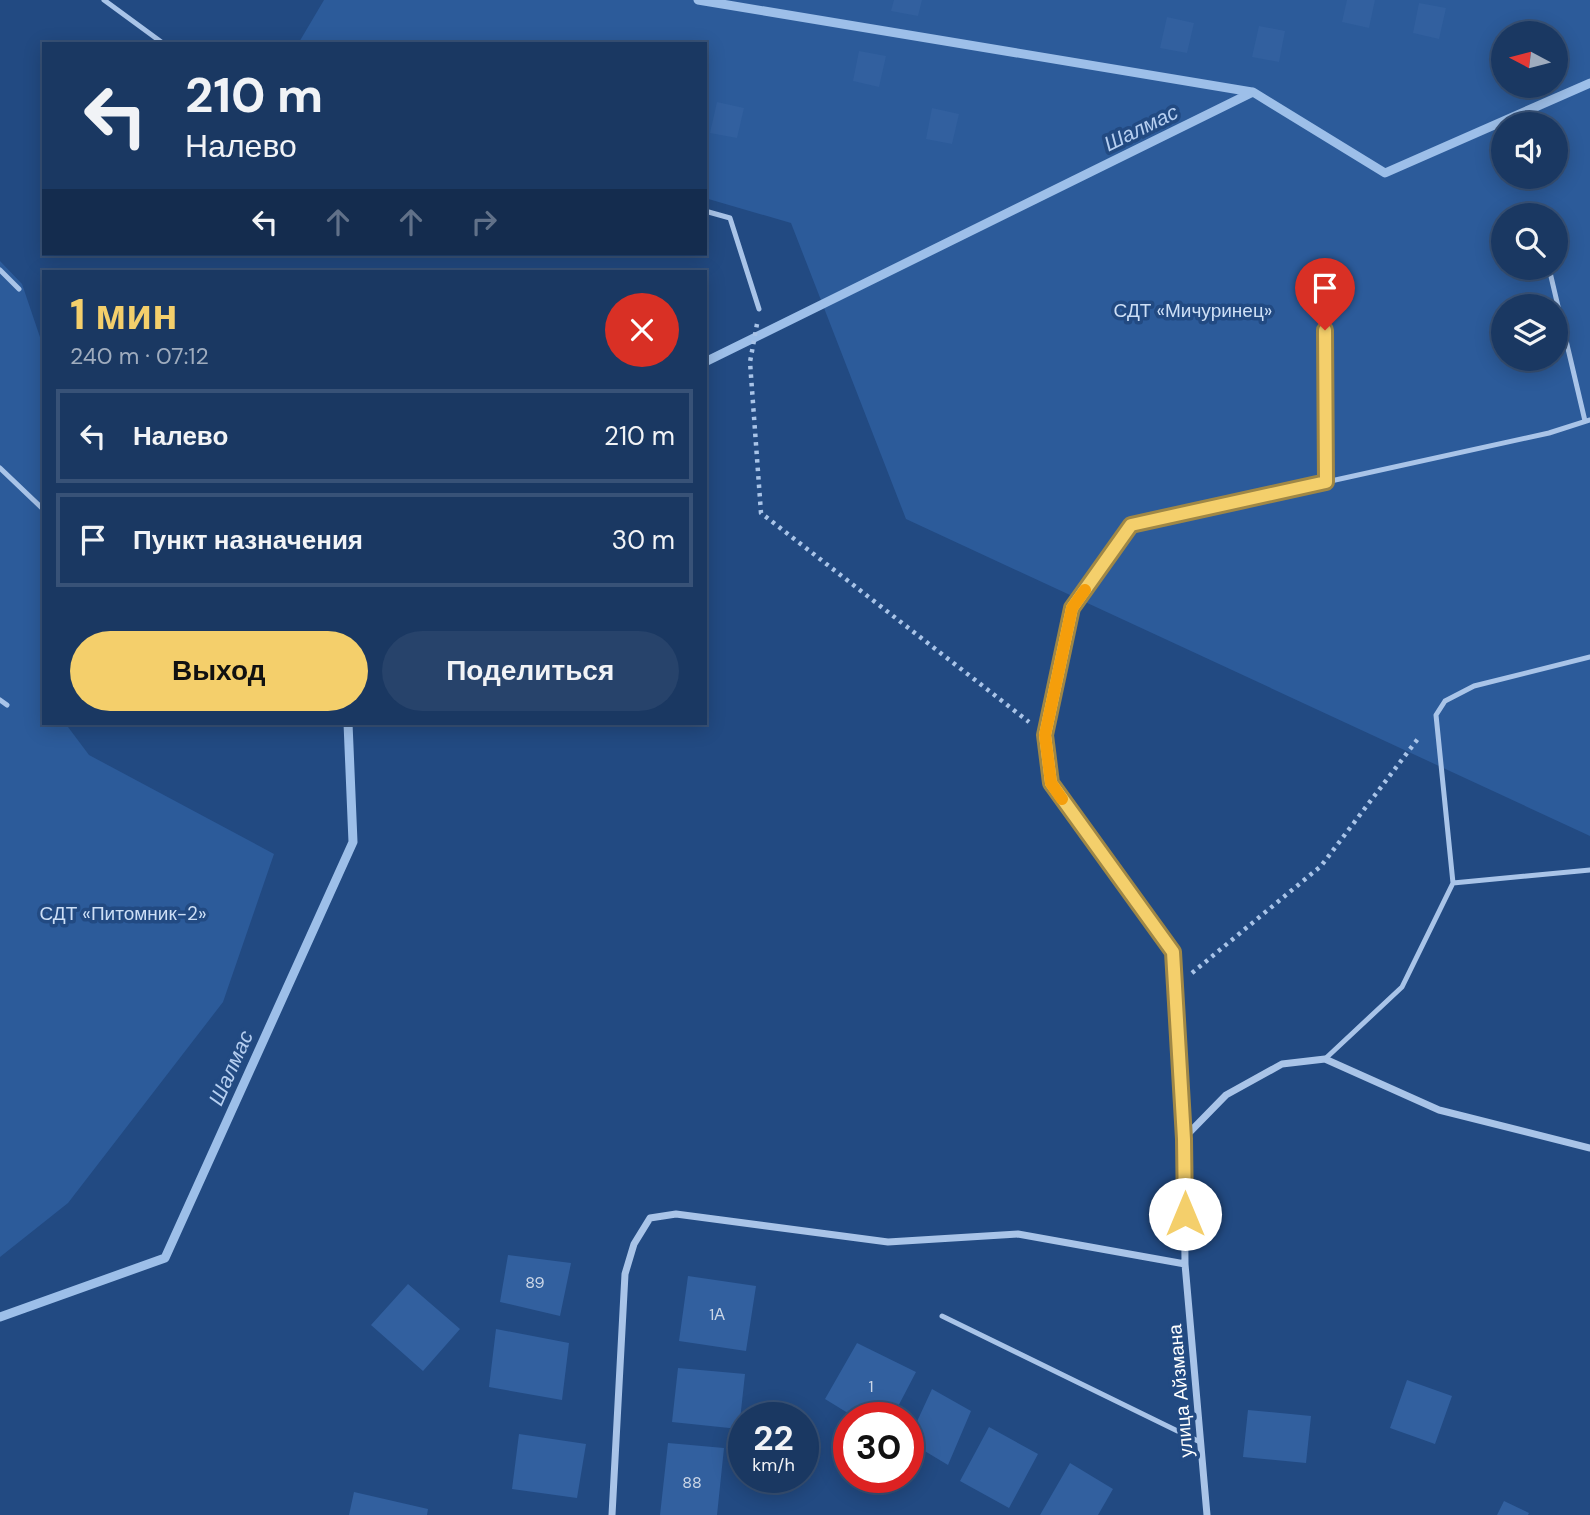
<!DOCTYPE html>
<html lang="ru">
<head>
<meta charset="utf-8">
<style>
	body { margin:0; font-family:"DM Sans",sans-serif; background:#27436b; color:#f1f3f6; height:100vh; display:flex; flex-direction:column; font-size:26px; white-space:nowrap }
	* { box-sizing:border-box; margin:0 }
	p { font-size:23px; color:#9facbe }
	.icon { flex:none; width:38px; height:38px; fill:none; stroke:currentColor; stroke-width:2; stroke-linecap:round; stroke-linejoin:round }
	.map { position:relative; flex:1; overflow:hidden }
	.sheet { position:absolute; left:42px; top:270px; width:665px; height:455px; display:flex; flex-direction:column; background:#1a3862; border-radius:0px; box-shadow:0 4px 18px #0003,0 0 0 2px #385277 }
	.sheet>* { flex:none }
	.top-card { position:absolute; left:42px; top:42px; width:665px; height:214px; border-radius:0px; box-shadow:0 4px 18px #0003,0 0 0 2px #385277; background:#1a3862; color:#f1f3f6; overflow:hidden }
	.needle { width:46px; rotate:277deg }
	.fabs { position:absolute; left:1491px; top:21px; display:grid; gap:14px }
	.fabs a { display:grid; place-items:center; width:77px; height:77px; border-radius:50%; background:#1a3862; box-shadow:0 4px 18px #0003,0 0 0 2px #385277; font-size:35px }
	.speed { position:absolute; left:728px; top:1402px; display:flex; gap:14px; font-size:35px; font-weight:700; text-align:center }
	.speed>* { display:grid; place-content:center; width:91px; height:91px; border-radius:50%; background:#1a3862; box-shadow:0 4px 18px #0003,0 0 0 2px #385277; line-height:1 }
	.speed small { font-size:18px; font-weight:400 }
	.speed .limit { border:10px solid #d22; background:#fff; color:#111 }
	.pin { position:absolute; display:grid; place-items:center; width:60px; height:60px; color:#fff; margin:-72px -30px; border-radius:50% 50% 50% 0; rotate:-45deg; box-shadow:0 0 7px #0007 }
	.pin .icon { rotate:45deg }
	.me { position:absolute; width:77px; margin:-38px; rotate:0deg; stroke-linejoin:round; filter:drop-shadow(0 0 5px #0008) }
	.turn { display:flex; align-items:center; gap:24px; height:147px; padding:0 28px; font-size:32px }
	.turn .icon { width:91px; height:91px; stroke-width:2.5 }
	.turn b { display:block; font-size:49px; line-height:60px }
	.lanes { display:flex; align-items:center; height:66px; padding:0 28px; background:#0003; justify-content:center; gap:35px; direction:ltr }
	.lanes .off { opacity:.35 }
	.round { display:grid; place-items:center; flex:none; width:74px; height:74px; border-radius:37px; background:#27436b }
	.head { display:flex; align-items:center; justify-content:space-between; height:119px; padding:0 28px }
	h1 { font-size:42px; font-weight:800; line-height:52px; color:#f4cf6b }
	.primary-button { display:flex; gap:14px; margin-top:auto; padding:14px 28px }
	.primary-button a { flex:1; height:80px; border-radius:42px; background:#f4cf6b; color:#111; font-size:28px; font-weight:800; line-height:80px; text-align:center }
	.primary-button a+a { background:#27436b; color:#f1f3f6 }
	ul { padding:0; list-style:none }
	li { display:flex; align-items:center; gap:21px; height:94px; margin:0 14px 10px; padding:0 14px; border:4px solid #385277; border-radius:0px }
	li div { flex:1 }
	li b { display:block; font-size:26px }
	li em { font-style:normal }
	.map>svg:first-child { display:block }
	.green { fill:#2c5b9a; fill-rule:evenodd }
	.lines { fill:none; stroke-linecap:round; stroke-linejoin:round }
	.stream { stroke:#9dbfe9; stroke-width:9 }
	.building { fill:#32609f }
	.path { stroke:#a9c4e8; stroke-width:4.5; stroke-dasharray:3.5 5; stroke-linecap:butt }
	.lane { stroke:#a9c4e8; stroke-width:5 }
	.street { stroke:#a9c4e8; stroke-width:7 }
	.route-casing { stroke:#9f8746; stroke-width:18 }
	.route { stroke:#f4cf6b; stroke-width:12 }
	.slow { stroke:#f59e0b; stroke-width:12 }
	.labels { text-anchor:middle; stroke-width:7; stroke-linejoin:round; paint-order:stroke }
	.number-label { font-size:16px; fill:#ccd7e7 }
	.park-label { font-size:19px; fill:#cddff6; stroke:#224a82 }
	.street-label { font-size:19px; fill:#fff; stroke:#224a82 }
	.water-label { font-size:21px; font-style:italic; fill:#b5cef0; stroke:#224a82 }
</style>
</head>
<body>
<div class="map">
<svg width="1590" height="1515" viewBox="0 0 1590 1515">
	<rect width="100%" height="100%" fill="#224a82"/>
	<path class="green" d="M324,0H1590V836L906,519L791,223L705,198V44H298ZM1503,33H1556V86H1503ZM1503,124H1556V177H1503ZM1503,215H1556V268H1503ZM1503,306H1556V359H1503Z
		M0,261L22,284L44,349V723H65L89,755L274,854L223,1002L68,1203L0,1257Z"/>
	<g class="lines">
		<path class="stream" d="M698,0L1252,92
			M705,362L1253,92L1385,173L1590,83
			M0,1317L165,1258L353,842L348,723"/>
	</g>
	<path class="building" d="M894,0H922L918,16L891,11Z
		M1347,0H1375L1369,28L1342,22Z
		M1419,3L1446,8L1439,39L1413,33Z
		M1167,17L1194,23L1187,53L1160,48Z
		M1259,26L1285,31L1279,62L1252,57Z
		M859,51L886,56L879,87L853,81Z
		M717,102L744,108L737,138L710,133Z
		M932,108L959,114L952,144L926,139Z
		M508,1255L571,1263L560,1316L500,1302Z
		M688,1276L756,1286L746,1351L679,1341Z
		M408,1284L460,1329L423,1371L371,1325Z
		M496,1329L569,1343L562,1400L489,1387Z
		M857,1343L916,1372L892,1418H856L825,1399Z
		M678,1368L745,1374L739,1429L672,1422Z
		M1407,1380L1452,1396L1435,1444L1390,1428Z
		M932,1389L971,1411L948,1465L908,1441Z
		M1248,1410L1311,1416L1306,1463L1243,1457Z
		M989,1427L1038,1454L1009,1508L960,1481Z
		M519,1434L586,1444L577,1498L512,1489Z
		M668,1443L724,1448L717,1515H660Z
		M1070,1463L1113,1489L1098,1515H1040Z
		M354,1492L428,1509L427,1515H349Z
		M1504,1501L1529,1513L1528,1515H1497Z"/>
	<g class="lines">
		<path class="path" d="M757,324L750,362L761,513L1029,722
			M1192,973L1321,866L1420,736"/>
		<path class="lane" d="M104,0L164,44
			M705,211L730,218L759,309
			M1549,268L1585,421
			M0,270L19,289
			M1324,280L1326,482
			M0,468L44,510
			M0,700L7,705
			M1453,883L1590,870
			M1325,1059L1402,987L1453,883L1436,715L1445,701L1474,686L1590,657
			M1184,1138L1173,952L1051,784L1045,735L1072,608L1131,525L1549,433L1590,420
			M942,1316L1200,1442"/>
		<path class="street" d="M612,1515L625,1274L634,1244L650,1218L676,1214L888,1242L1018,1234L1185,1264
			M1207,1515L1185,1264L1184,1138L1226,1095L1282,1064L1325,1059L1439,1110L1590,1148"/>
	</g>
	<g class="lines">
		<g class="route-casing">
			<path id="route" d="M1185,1214L1184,1139L1173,952L1051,783L1045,735L1072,608L1131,525L1326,482L1325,330"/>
		</g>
		<use href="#route" class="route"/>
		<path class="slow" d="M1062,799L1051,783L1045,735L1072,608L1085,590"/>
	</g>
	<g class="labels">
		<g class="number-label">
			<text x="535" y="1288">89</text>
			<text x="717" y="1320">1А</text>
			<text x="871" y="1392">1</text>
			<text x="692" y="1488">88</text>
		</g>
		<g class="park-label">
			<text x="1193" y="317">СДТ «Мичуринец»</text>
			<text x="123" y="920">СДТ «Питомник-2»</text>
		</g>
		<g class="street-label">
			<text transform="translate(1180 1391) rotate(-95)" y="7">улица Айзмана</text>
		</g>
		<g class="water-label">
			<text transform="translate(1141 128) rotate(-26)" y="7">Шалмас</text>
			<text transform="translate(231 1068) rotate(-66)" y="7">Шалмас</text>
		</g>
	</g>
</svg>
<div class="fabs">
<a><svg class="needle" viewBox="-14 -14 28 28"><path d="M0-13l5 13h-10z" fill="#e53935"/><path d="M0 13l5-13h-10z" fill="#9facbe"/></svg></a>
<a><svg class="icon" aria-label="sound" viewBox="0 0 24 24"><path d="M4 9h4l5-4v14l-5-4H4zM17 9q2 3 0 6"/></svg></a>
<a><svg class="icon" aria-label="search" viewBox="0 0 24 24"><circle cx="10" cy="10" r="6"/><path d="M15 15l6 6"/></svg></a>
<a><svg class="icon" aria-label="layers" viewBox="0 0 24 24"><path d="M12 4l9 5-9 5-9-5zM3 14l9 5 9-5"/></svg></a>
</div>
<div class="speed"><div>22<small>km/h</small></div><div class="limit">30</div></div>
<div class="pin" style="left:1325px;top:330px;background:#d93025"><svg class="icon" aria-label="arrive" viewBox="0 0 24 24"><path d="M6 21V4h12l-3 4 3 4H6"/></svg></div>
<svg class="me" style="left:1185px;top:1214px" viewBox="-20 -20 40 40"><circle r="19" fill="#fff"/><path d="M0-13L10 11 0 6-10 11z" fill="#f4cf6b"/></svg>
<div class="top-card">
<div class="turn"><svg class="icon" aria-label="left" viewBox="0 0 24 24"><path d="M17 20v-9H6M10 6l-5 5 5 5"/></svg><div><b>210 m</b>Налево</div></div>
<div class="lanes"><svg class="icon" aria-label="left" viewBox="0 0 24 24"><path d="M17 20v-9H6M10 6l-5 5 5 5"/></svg><svg class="icon off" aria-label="ahead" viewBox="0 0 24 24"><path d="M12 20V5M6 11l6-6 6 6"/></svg><svg class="icon off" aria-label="ahead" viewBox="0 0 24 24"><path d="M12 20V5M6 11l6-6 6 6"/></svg><svg class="icon off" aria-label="right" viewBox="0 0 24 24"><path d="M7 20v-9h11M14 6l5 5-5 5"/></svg></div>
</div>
<section class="sheet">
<div class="head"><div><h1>1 мин</h1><p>240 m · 07:12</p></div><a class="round" style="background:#d93025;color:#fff"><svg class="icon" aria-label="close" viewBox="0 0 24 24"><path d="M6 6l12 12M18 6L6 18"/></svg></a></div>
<ul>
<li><svg class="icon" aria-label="left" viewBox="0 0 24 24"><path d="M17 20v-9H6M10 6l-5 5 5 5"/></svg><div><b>Налево</b></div><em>210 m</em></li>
<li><svg class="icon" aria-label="arrive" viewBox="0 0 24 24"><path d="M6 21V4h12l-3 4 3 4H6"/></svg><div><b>Пункт назначения</b></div><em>30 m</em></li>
</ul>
<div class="primary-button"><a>Выход</a><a>Поделиться</a></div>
</section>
</div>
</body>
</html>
